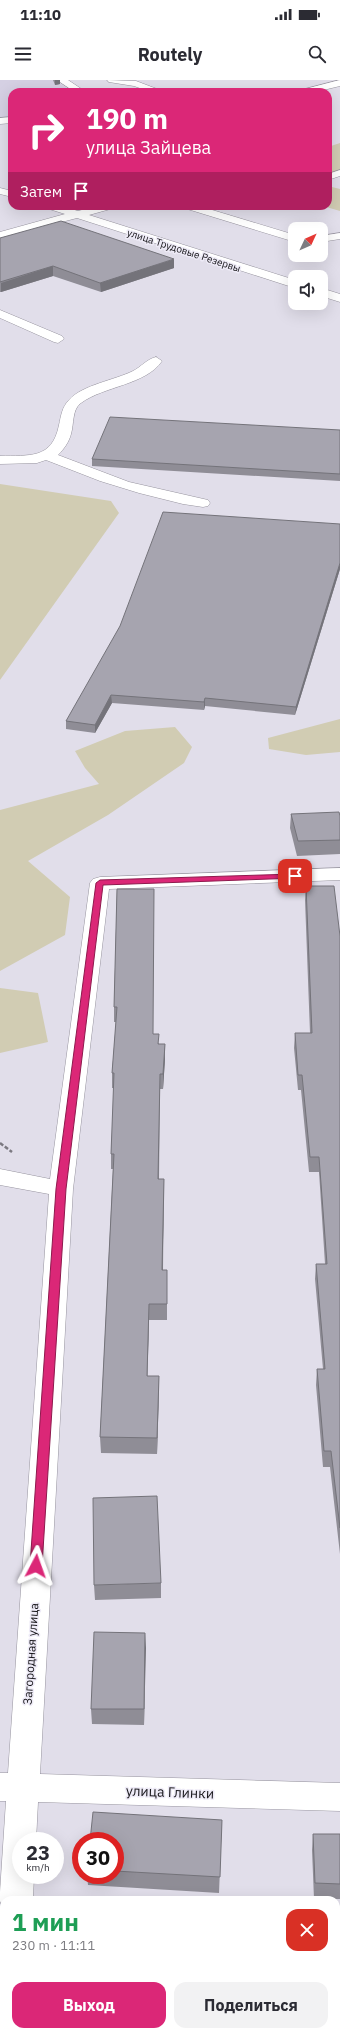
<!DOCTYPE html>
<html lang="ru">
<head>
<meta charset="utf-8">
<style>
	body { margin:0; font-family:"IBM Plex Sans",sans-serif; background:#f2f2f3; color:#2b2b33; height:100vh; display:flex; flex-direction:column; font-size:15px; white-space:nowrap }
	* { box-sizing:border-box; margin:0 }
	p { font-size:13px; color:#7c7c81 }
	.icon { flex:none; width:22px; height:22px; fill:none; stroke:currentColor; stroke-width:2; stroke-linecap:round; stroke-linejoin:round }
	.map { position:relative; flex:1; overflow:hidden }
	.details { position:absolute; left:0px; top:1816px; width:340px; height:140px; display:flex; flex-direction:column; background:#fff; border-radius:12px 12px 0 0; box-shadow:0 4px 16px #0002 }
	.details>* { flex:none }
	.hud { position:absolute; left:8px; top:8px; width:324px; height:122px; border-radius:12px; box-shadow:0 4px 16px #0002; background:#db2777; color:#fff; overflow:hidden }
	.needle { width:26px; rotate:46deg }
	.buttons { position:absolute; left:288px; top:142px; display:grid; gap:8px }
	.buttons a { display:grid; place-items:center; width:40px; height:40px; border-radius:8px; background:#fff; box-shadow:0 4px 16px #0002; font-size:20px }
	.speed { position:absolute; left:12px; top:1752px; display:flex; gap:8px; font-size:20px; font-weight:700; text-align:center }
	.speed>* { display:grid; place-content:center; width:52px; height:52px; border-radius:50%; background:#fff; box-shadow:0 4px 16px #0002; line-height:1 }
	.speed small { font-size:10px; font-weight:400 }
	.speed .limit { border:6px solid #d22; background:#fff; color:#111 }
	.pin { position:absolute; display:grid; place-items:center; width:34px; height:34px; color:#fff; margin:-17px; border-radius:8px; box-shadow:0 2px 6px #0006 }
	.me { position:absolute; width:44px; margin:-22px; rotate:4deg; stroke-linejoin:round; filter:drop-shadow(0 0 3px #0008) }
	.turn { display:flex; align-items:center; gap:14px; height:84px; padding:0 12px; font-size:18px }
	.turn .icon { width:52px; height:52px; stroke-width:2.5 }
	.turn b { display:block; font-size:28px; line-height:34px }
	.then { display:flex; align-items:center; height:38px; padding:0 12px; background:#0003; gap:8px; font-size:15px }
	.round { display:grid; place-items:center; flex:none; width:42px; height:42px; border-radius:12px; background:#f2f2f3 }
	.summary { display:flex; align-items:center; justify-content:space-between; height:68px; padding:0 12px }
	h1 { font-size:24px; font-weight:700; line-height:30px; color:#1e9e55 }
	.button { display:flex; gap:8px; margin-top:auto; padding:8px 12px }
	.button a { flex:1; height:46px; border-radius:12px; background:#db2777; color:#fff; font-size:16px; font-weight:700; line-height:46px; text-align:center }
	.button a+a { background:#f2f2f3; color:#2b2b33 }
	.status { display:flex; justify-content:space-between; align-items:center; height:28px; padding:0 20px; background:#fff; direction:ltr }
	.status svg { height:11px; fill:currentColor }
	header { display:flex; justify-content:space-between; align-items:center; height:52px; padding:0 12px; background:#fff; font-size:18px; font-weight:700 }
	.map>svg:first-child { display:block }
	.built { fill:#d5d0e3 }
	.green { fill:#d1ccb3 }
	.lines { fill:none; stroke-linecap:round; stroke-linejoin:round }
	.minor-casing { stroke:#97949f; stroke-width:1 }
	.path { stroke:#7b7981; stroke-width:2.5; stroke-dasharray:4 2; stroke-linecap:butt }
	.minor { fill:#fff; fill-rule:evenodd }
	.wall { fill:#8f8d96 }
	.shaded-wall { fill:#74737a }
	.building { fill:#a6a4af; stroke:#74737a }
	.route { fill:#db2777; stroke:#8e194d }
	.labels { text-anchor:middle; stroke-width:3; stroke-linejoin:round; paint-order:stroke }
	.far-street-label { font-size:10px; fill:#161519; stroke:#eeebf7 }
	.street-label { font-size:12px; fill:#161519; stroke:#eeebf7 }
	.near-street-label { font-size:14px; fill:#161519; stroke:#eeebf7 }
</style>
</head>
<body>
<div class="status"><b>11:10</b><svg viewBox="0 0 49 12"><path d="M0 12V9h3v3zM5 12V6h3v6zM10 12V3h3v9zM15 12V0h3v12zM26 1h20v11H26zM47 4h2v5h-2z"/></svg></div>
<header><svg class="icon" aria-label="menu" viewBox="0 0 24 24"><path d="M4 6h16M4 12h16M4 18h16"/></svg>Routely<svg class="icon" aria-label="search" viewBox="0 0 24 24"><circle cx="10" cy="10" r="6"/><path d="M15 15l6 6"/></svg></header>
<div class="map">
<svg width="340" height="1956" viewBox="0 0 340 1956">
	<rect width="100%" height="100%" fill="#e1deea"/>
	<path class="built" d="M0,0H54L69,9L70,12H12V38H0Z"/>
	<path class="green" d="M340,63V91L328,95V67Z
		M328,106L340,109V131L323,126H328Z
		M0,404L111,421L119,433L0,600Z
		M340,639V672L306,675L269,669L268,658Z
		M175,647L192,667L184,683L108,735L28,781L70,817L65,855L0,891V730L99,704L85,688L75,671L125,651Z
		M0,908L38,913L48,962L0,973Z"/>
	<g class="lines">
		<g class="minor-casing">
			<path id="minor" d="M57,0H68L86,12H75Z
				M107,0L136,1L165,12H151L134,6L109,2Z
				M340,0V6L315,12H299L301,10Z
				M12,37V43L0,44V38Z
				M340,90V96L328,100V94Z
				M0,108L12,111V117L0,114Z
				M45,126H61L78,131L97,126H115L114,128L89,135L295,200V208L77,138L0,158V152L65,134L46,128Z
				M183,126H199L295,155V162L184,128Z
				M340,153V159L321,162V156Z
				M321,208L340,214V222L321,216Z
				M0,230L62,256L64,259L58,263L54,262L0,238Z
				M156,277L162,281C146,305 104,306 81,323C72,329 74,344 71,354C69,362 64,369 58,375L129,402L208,420L210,423L208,426L203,427L183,424L139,413L100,401L46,380L37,383L0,384V376C29,375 52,380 59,345C61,336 62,327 69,320C82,305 115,300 133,291C141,287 147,279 156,277Z
				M340,788V800L109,809L73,1109L40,1694L340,1703V1731L38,1722L36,1761H21V1795H34L33,1820H4V1830L0,1821V1812L6,1721H0V1693H8L49,1114L0,1105V1089L50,1099L90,803L93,799L100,797Z
				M4,1937V1952H26V1956H0V1939Z"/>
		</g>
		<path class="path" d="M0,1063L12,1072"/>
		<use href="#minor" class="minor"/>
	</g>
	<path class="wall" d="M53,0H60V4L55,5Z
		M0,158L174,188L101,212L53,196L1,212H0Z
		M340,350V401L92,386V379Z
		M340,444V489L295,635L205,626L204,630L112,623L95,653L66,649V641Z
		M291,734L340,736V774L297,776L290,748Z
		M306,806L340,856V1474L330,1387H323L316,1305L317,1289H323L315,1199L316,1184H325L319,1092H309L301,1010H298L294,968L295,953H310L305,820Z
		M117,809L153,954L159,964H165V979L163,1009H160L159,1099H164L163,1190L167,1205V1240H149L147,1296H159L157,1374L101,1373L100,1357L113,1089H111V1074L114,1008H112V993L116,942H114V927Z
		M161,1503V1518L95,1520L94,1505Z
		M145,1553L144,1645L92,1644L91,1629Z
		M222,1740L219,1813L88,1805L87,1795H115V1761Z
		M313,1754H340V1819H314L312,1770Z"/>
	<path class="shaded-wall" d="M55,0H60V4L55,5Z
		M174,179V188L101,212L100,203Z
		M53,186V196L1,212V203Z
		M340,483V489L295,635L296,627Z
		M111,615L112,623L95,653V645Z
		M205,618V626L204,630V622Z
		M165,964V979L163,1009V994Z
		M164,1099V1115L162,1205V1190Z
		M149,1224V1240L147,1311V1296Z
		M159,1296V1312L157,1374V1358Z
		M145,1553L146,1568L144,1645V1629Z"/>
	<path class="building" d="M61,141L174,179L100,203L53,186L0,202V158Z
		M110,337L340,350V394L92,379Z
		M163,432L340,444V483L296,627L205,618L204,622L111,615L95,645L66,641L120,546Z
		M339,732L340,736V760L298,761L291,734Z
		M306,806H334L340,856V1448L331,1371H324L317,1289H325L316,1184H327L319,1077H310L302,995H298L295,953H312Z
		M117,809H154L153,954H159L158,964H165L163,994H160L158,1099H164L162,1190H167V1224H149L147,1296H159L157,1358L100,1357L114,1074H111L114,993H112L117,927H114Z
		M157,1416L161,1503L94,1505L93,1418Z
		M94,1552L145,1553L144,1629H91Z
		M93,1732L222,1740L220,1797L115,1791V1761H90Z
		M313,1754H340V1804L315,1803Z"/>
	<path class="route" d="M295,794L299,796L298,798L103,805L66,1109L42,1486L40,1490H32L30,1486L56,1109L96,803L100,800Z"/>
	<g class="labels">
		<g class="far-street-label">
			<text transform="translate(184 170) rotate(18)" y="4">улица Трудовые Резервы</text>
		</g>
		<g class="street-label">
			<text transform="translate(31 1574) rotate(-86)" y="4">Загородная улица</text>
		</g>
		<g class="near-street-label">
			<text transform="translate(170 1712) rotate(2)" y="5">улица Глинки</text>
		</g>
	</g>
</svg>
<div class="buttons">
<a><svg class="needle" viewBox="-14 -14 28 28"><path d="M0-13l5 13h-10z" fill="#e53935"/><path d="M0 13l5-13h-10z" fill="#7c7c81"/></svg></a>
<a><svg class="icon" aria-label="sound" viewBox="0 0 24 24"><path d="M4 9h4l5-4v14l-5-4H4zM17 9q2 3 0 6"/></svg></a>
</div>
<div class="speed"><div>23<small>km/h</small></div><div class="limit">30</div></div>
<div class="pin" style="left:295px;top:796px;background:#d93025"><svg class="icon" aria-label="arrive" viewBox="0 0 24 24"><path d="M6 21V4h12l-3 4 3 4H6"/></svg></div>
<svg class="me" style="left:36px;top:1486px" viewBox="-20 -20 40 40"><path d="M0-17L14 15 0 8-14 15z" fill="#db2777" stroke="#fff" stroke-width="4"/></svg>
<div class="hud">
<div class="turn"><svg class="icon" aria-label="right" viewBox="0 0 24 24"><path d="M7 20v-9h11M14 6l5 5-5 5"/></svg><div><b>190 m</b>улица Зайцева</div></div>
<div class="then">Затем<svg class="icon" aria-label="arrive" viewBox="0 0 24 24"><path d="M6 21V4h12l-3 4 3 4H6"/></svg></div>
</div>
<section class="details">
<div class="summary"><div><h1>1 мин</h1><p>230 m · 11:11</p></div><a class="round" style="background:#d93025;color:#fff"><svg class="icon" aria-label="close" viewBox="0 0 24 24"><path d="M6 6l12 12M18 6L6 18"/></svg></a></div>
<div class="button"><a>Выход</a><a>Поделиться</a></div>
</section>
</div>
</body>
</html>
